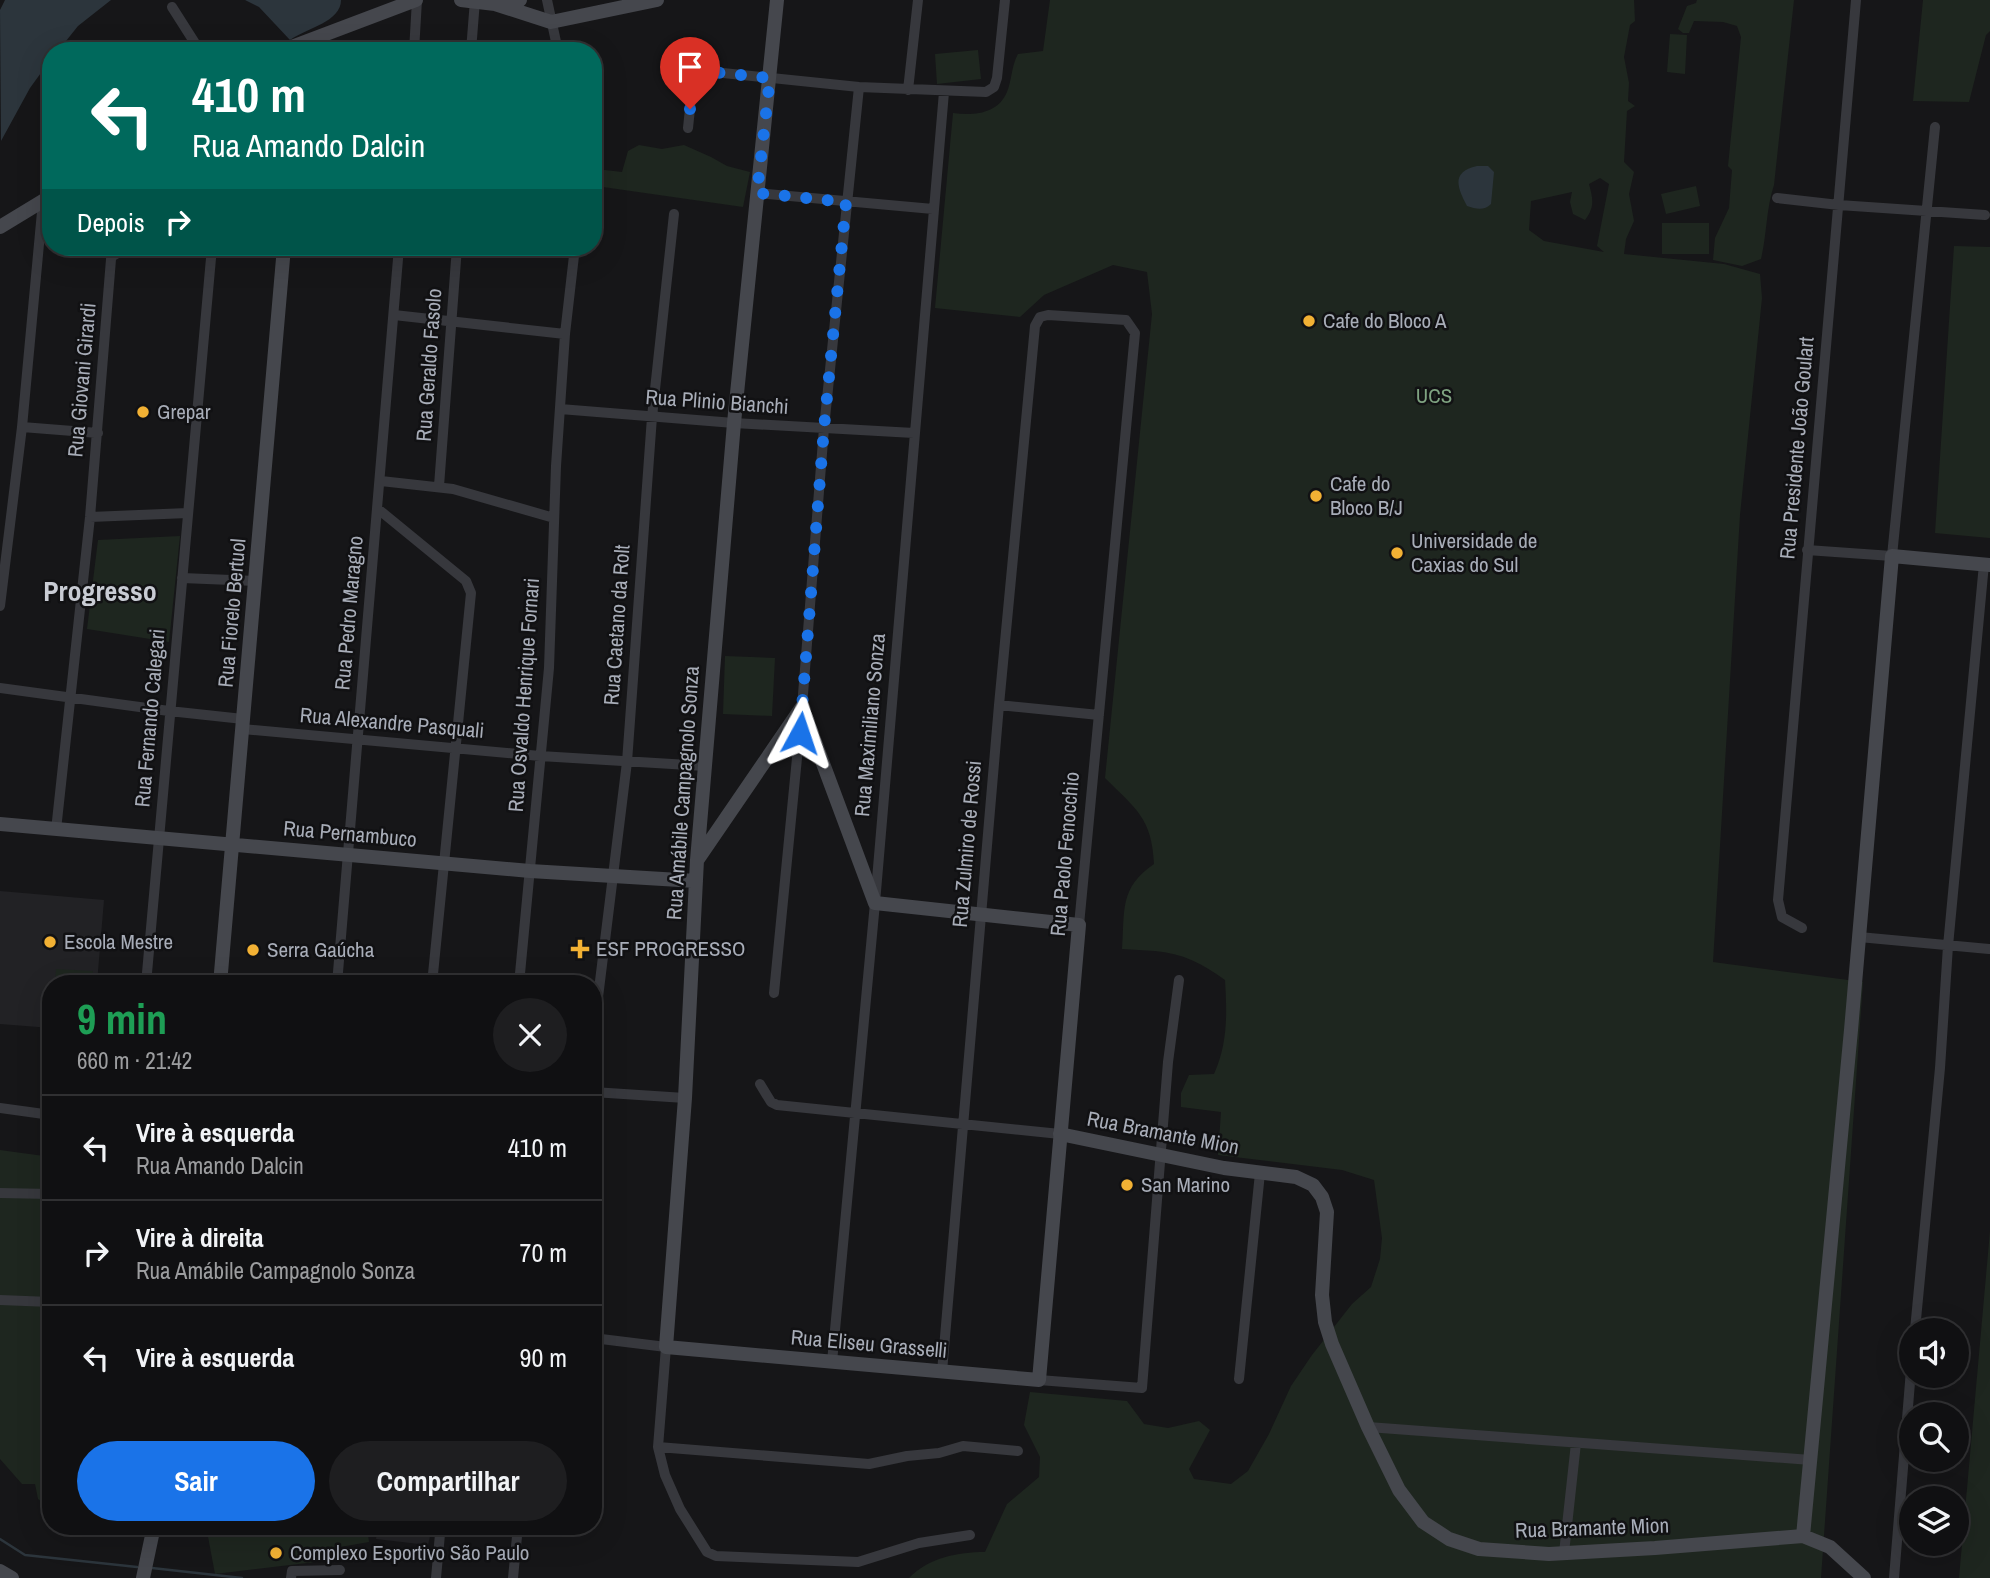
<!DOCTYPE html>
<html lang="pt">
<head>
<meta charset="utf-8">
<style>
	body { margin:0; font-family:"Archivo Narrow",sans-serif; background:#1e1e20; color:#f1f3f6; height:100vh; display:flex; flex-direction:column; font-size:26px; white-space:nowrap }
	* { box-sizing:border-box; margin:0 }
	p { font-size:23px; color:#9c9d9f }
	.icon { flex:none; width:38px; height:38px; fill:none; stroke:currentColor; stroke-width:2; stroke-linecap:round; stroke-linejoin:round }
	.map { position:relative; flex:1; overflow:hidden }
	.details { position:absolute; left:42px; top:975px; width:560px; height:560px; display:flex; flex-direction:column; background:#101012; border-radius:28px; box-shadow:0 7px 28px #0002,0 0 0 2px #303032 }
	.details>* { flex:none }
	.hud { position:absolute; left:42px; top:42px; width:560px; height:214px; border-radius:28px; box-shadow:0 7px 28px #0002,0 0 0 2px #303032; background:#00695c; color:#fff; overflow:hidden }
	.controls { position:absolute; left:1899px; top:1318px; display:grid; gap:14px }
	.controls a { display:grid; place-items:center; width:70px; height:70px; border-radius:50%; background:#101012; box-shadow:0 7px 28px #0002,0 0 0 2px #303032; font-size:35px }
	.pin { position:absolute; display:grid; place-items:center; width:60px; height:60px; color:#fff; margin:-72px -30px; border-radius:50% 50% 50% 0; rotate:-45deg; box-shadow:0 0 7px #0007 }
	.pin .icon { rotate:45deg }
	.me { position:absolute; width:77px; margin:-38px; rotate:5deg; stroke-linejoin:round; filter:drop-shadow(0 0 5px #0008) }
	.turn { display:flex; align-items:center; gap:24px; height:147px; padding:0 35px; font-size:32px }
	.turn .icon { width:91px; height:91px; stroke-width:2.5 }
	.turn b { display:block; font-size:49px; line-height:60px }
	.then { display:flex; align-items:center; height:66px; padding:0 35px; background:#0003; gap:14px; font-size:26px }
	.round { display:grid; place-items:center; flex:none; width:74px; height:74px; border-radius:37px; background:#1e1e20 }
	.head { display:flex; align-items:center; justify-content:space-between; height:119px; padding:0 35px }
	h1 { font-size:42px; font-weight:700; line-height:52px; color:#1e9e55 }
	.button { display:flex; gap:14px; margin-top:auto; padding:14px 35px }
	.button a { flex:1; height:80px; border-radius:42px; background:#1a73e8; color:#fff; font-size:28px; font-weight:700; line-height:80px; text-align:center }
	.button a+a { background:#1e1e20; color:#f1f3f6 }
	ul { padding:0; list-style:none }
	li { display:flex; align-items:center; gap:21px; height:105px; padding:0 35px; border-top:2px solid #303032 }
	li div { flex:1 }
	li b { display:block; font-size:26px }
	li em { font-style:normal }
	.map>svg:first-child { display:block }
	.built { fill:#222225 }
	.green { fill:#1e261f; fill-rule:evenodd }
	.water { fill:#2c353c }
	.lines { fill:none; stroke-linecap:round; stroke-linejoin:round }
	.stream { stroke:#2c353c; stroke-width:2.5 }
	.street { stroke:#37383d; stroke-width:10 }
	.secondary { stroke:#45474d; stroke-width:14 }
	.route { stroke:#1a73e8; stroke-width:12; stroke-dasharray:0 21.6 }
	.poi-dot { fill:#f2b134; stroke:#111113; stroke-width:2.5 }
	.labels { text-anchor:middle; stroke-width:5; stroke-linejoin:round; paint-order:stroke }
	.poi-label { font-size:21px; fill:#a8adb8; stroke:#111113; text-anchor:start }
	.street-label { font-size:21px; fill:#a8adb8; stroke:#111113 }
	.park-label { font-size:21px; fill:#7fa381; stroke:#111113 }
	.district-label { font-size:28px; font-weight:bold; fill:#c9ccd4; stroke:#111113 }
</style>
</head>
<body>
<div class="map">
<svg width="1990" height="1578" viewBox="0 0 1990 1578">
	<rect width="100%" height="100%" fill="#161618"/>
	<path class="built" d="M0,891L104,900L97,983L51,984V1028L0,1024Z
		M378,1526H509L508,1530L431,1532L428,1545L376,1539Z"/>
	<path class="green" d="M1050,0H1634L1635,21L1630,25L1624,57L1629,83L1628,101L1635,106L1627,111L1624,162L1634,172L1629,194L1634,221L1626,239L1624,254L1724,264L1760,274L1762,298L1740,515L1713,962L1863,982L1821,1578H909C928,1558 958,1552 985,1552L1007,1504L1039,1477L1040,1457L1024,1425L1030,1392L1127,1401L1144,1424L1168,1428L1199,1421L1210,1430L1189,1469L1194,1479L1231,1484L1248,1471L1269,1434L1291,1386L1312,1355L1352,1304L1371,1287L1380,1259L1382,1238L1374,1180L1342,1170L1218,1155L1221,1112L1181,1107V1093L1189,1075L1214,1074C1228,1043 1227,1013 1225,980C1203,964 1182,953 1155,951C1144,950 1133,950 1122,949C1125,910 1119,888 1154,864C1152,818 1136,809 1105,778L1152,314L1147,272L1113,265L1044,295L1020,317L935,308L953,113C973,116 998,114 1007,92C1012,80 1011,67 1018,54L1043,51ZM1600,178L1609,184L1597,246L1604,252L1544,241L1529,230L1531,201L1572,192L1570,202L1573,214L1585,220C1595,207 1593,199 1589,184Z
		M1697,0H1794L1774,185C1766,209 1767,234 1761,259L1742,266L1713,260L1715,238L1729,208L1732,170L1728,166L1741,37L1737,26L1723,22L1694,21L1689,33H1683L1678,29L1687,6L1696,3Z
		M1923,0H1990V31L1986,35L1969,102L1913,101Z
		M1670,34L1687,35L1685,74L1667,72Z
		M978,50L981,79L937,84L935,54Z
		M639,145L662,149L684,145L711,157L727,166L750,172L743,207L596,186V169L622,172L628,151Z
		M1696,186L1700,206L1666,214L1661,194Z
		M1662,223H1709V254H1662Z
		M1954,246L1990,247V538L1935,533Z
		M180,536L169,642L87,629L98,540Z
		M725,656L775,658L772,716L723,714Z
		M56,969L93,971L92,983H55Z
		M0,1150L51,1157V1505H46L38,1499L35,1484H22L0,1459Z
		M1990,1231V1578H1959Z
		M206,1526H367L369,1542L340,1547L341,1559L215,1574Z"/>
	<path class="water" d="M5,0H111L78,26L58,51H51V59L30,88L1,141L0,10Z
		M245,0H341C341,22 307,28 290,40L259,7Z
		M1477,166H1488L1494,172L1491,204C1484,211 1476,209 1467,206C1457,187 1451,172 1477,166Z"/>
	<g class="lines">
		<path class="stream" d="M0,1539L25,1555L137,1567
			M152,1568L242,1578"/>
		<path class="street" d="M547,0L558,51
			M172,7L200,51
			M414,51L417,0
			M471,51L475,0
			M671,68L694,70
			M908,90L918,0
			M688,128L694,70L859,87L986,92L994,87L997,78L1005,0
			M757,193L933,209
			M1777,198L1839,205L1985,215
			M111,257L128,247
			M394,315L565,334
			M560,409L734,423L914,433
			M22,427L98,433
			M381,481L453,489L554,518
			M439,486L457,247
			M378,509L466,581L471,593L432,984
			M90,517L188,513
			M1807,550L1892,556L1935,127
			M182,578L256,581
			M0,606L22,427L43,201
			M0,688L169,711L243,719
			M999,705L1099,715
			M242,729L540,756L705,766
			M56,830L90,517L112,247
			M1802,928L1782,917L1778,900L1856,0
			M1859,937L1989,949
			M146,984L212,247
			M337,984L399,247
			M519,984L549,668L556,466L565,334L575,247
			M774,993L802,707L824,428L859,87
			M593,1038L627,762L652,417L674,214
			M760,1084L771,1102L777,1105L1060,1134
			M593,1092L685,1098
			M0,1108L51,1115
			M0,1193L51,1194
			M0,1300L51,1302
			M1915,1330L1940,1068L1948,946L1984,564
			M593,1338L666,1347L658,1447L665,1475L680,1509L707,1552L716,1556L858,1562L919,1543L970,1535
			M832,1362L875,903L944,92
			M942,1372L999,705L1035,326L1040,317L1048,315L1126,320L1135,333L1079,925
			M1239,1379L1260,1173
			M1039,1380L1142,1388L1168,1062L1179,980
			M1368,1427L1811,1460
			M658,1447L869,1464L907,1456L939,1453L963,1446L1018,1451
			M1564,1553L1576,1443
			M291,1578L292,1571L340,1570
			M436,1578L440,1534
			M513,1578L518,1526
			M1894,1578L1911,1370"/>
		<path class="secondary" d="M461,0L495,4L520,0
			M777,0L734,423L697,860L685,1098L666,1347L1039,1380L1079,925L875,903L802,707
			M495,4L551,22L657,0
			M281,51L416,0
			M0,227L51,196
			M0,824L530,871L696,881
			M698,859L802,707
			M220,984L284,247
			M1060,1134L1224,1168L1296,1177L1313,1185L1322,1197L1327,1212L1322,1295L1325,1322L1332,1344L1368,1427L1399,1490L1423,1522L1449,1539L1479,1549L1549,1554L1655,1548L1803,1536L1830,1547L1864,1578
			M1803,1536L1851,1030L1892,556L1990,565
			M0,1571L12,1578
			M143,1578L154,1526"/>
	</g>
	<g class="lines">
		<path class="route" d="M690,109L694,70L770,78L757,193L846,202L824,428L800,733"/>
	</g>
	<g class="poi-dot">
		<circle cx="1309" cy="321" r="7"/>
		<circle cx="143" cy="412" r="7"/>
		<circle cx="1316" cy="496" r="7"/>
		<circle cx="1397" cy="553" r="7"/>
		<circle cx="50" cy="942" r="7"/>
		<path d="M576.5 938.5h7v7h7v7h-7v7h-7v-7h-7v-7h7z"/>
		<circle cx="253" cy="950" r="7"/>
		<circle cx="1127" cy="1185" r="7"/>
		<circle cx="276" cy="1553" r="7"/>
	</g>
	<g class="labels">
		<g class="poi-label">
			<text x="1323" y="328">Cafe do Bloco A</text>
			<text x="157" y="419">Grepar</text>
			<text x="1330" y="491">Cafe do<tspan x="1330" dy="24">Bloco B/J</tspan></text>
			<text x="1411" y="548">Universidade de<tspan x="1411" dy="24">Caxias do Sul</tspan></text>
			<text x="64" y="949">Escola Mestre</text>
			<text x="596" y="956">ESF PROGRESSO</text>
			<text x="267" y="957">Serra Gaúcha</text>
			<text x="1141" y="1192">San Marino</text>
			<text x="290" y="1560">Complexo Esportivo São Paulo</text>
		</g>
		<g class="street-label">
			<text transform="translate(429 365) rotate(-86)" y="7">Rua Geraldo Fasolo</text>
			<text transform="translate(82 380) rotate(-85)" y="7">Rua Giovani Girardi</text>
			<text transform="translate(717 402) rotate(4)" y="7">Rua Plinio Bianchi</text>
			<text transform="translate(1797 448) rotate(-85)" y="7">Rua Presidente João Goulart</text>
			<text transform="translate(232 613) rotate(-85)" y="7">Rua Fiorelo Bertuol</text>
			<text transform="translate(349 613) rotate(-85)" y="7">Rua Pedro Maragno</text>
			<text transform="translate(617 625) rotate(-86)" y="7">Rua Caetano da Rolt</text>
			<text transform="translate(524 695) rotate(-86)" y="7">Rua Osvaldo Henrique Fornari</text>
			<text transform="translate(150 718) rotate(-85)" y="7">Rua Fernando Calegari</text>
			<text transform="translate(392 723) rotate(5)" y="7">Rua Alexandre Pasquali</text>
			<text transform="translate(870 725) rotate(-85)" y="7">Rua Maximiliano Sonza</text>
			<text transform="translate(683 793) rotate(-86)" y="7">Rua Amábile Campagnolo Sonza</text>
			<text transform="translate(350 834) rotate(5)" y="7">Rua Pernambuco</text>
			<text transform="translate(967 844) rotate(-85)" y="7">Rua Zulmiro de Rossi</text>
			<text transform="translate(1065 854) rotate(-85)" y="7">Rua Paolo Fenocchio</text>
			<text transform="translate(1163 1133) rotate(11)" y="7">Rua Bramante Mion</text>
			<text transform="translate(869 1344) rotate(5)" y="7">Rua Eliseu Grasselli</text>
			<text transform="translate(1592 1528) rotate(-2)" y="7">Rua Bramante Mion</text>
		</g>
		<g class="park-label">
			<text x="1434" y="403">UCS</text>
		</g>
		<g class="district-label">
			<text x="100" y="601">Progresso</text>
		</g>
	</g>
</svg>
<div class="controls">
<a><svg class="icon" aria-label="sound" viewBox="0 0 24 24"><path d="M4 9h4l5-4v14l-5-4H4zM17 9q2 3 0 6"/></svg></a>
<a><svg class="icon" aria-label="search" viewBox="0 0 24 24"><circle cx="10" cy="10" r="6"/><path d="M15 15l6 6"/></svg></a>
<a><svg class="icon" aria-label="layers" viewBox="0 0 24 24"><path d="M12 4l9 5-9 5-9-5zM3 14l9 5 9-5"/></svg></a>
</div>
<div class="pin" style="left:690px;top:109px;background:#d93025"><svg class="icon" aria-label="arrive" viewBox="0 0 24 24"><path d="M6 21V4h12l-3 4 3 4H6"/></svg></div>
<svg class="me" style="left:800px;top:733px" viewBox="-20 -20 40 40"><path d="M0-17L14 15 0 8-14 15z" fill="#1a73e8" stroke="#fff" stroke-width="4"/></svg>
<div class="hud">
<div class="turn"><svg class="icon" aria-label="left" viewBox="0 0 24 24"><path d="M17 20v-9H6M10 6l-5 5 5 5"/></svg><div><b>410 m</b>Rua Amando Dalcin</div></div>
<div class="then">Depois<svg class="icon" aria-label="right" viewBox="0 0 24 24"><path d="M7 20v-9h11M14 6l5 5-5 5"/></svg></div>
</div>
<section class="details">
<div class="head"><div><h1>9 min</h1><p>660 m · 21:42</p></div><a class="round"><svg class="icon" aria-label="close" viewBox="0 0 24 24"><path d="M6 6l12 12M18 6L6 18"/></svg></a></div>
<ul>
<li><svg class="icon" aria-label="left" viewBox="0 0 24 24"><path d="M17 20v-9H6M10 6l-5 5 5 5"/></svg><div><b>Vire à esquerda</b><p>Rua Amando Dalcin</p></div><em>410 m</em></li>
<li><svg class="icon" aria-label="right" viewBox="0 0 24 24"><path d="M7 20v-9h11M14 6l5 5-5 5"/></svg><div><b>Vire à direita</b><p>Rua Amábile Campagnolo Sonza</p></div><em>70 m</em></li>
<li><svg class="icon" aria-label="left" viewBox="0 0 24 24"><path d="M17 20v-9H6M10 6l-5 5 5 5"/></svg><div><b>Vire à esquerda</b></div><em>90 m</em></li>
</ul>
<div class="button"><a>Sair</a><a>Compartilhar</a></div>
</section>
</div>
</body>
</html>
